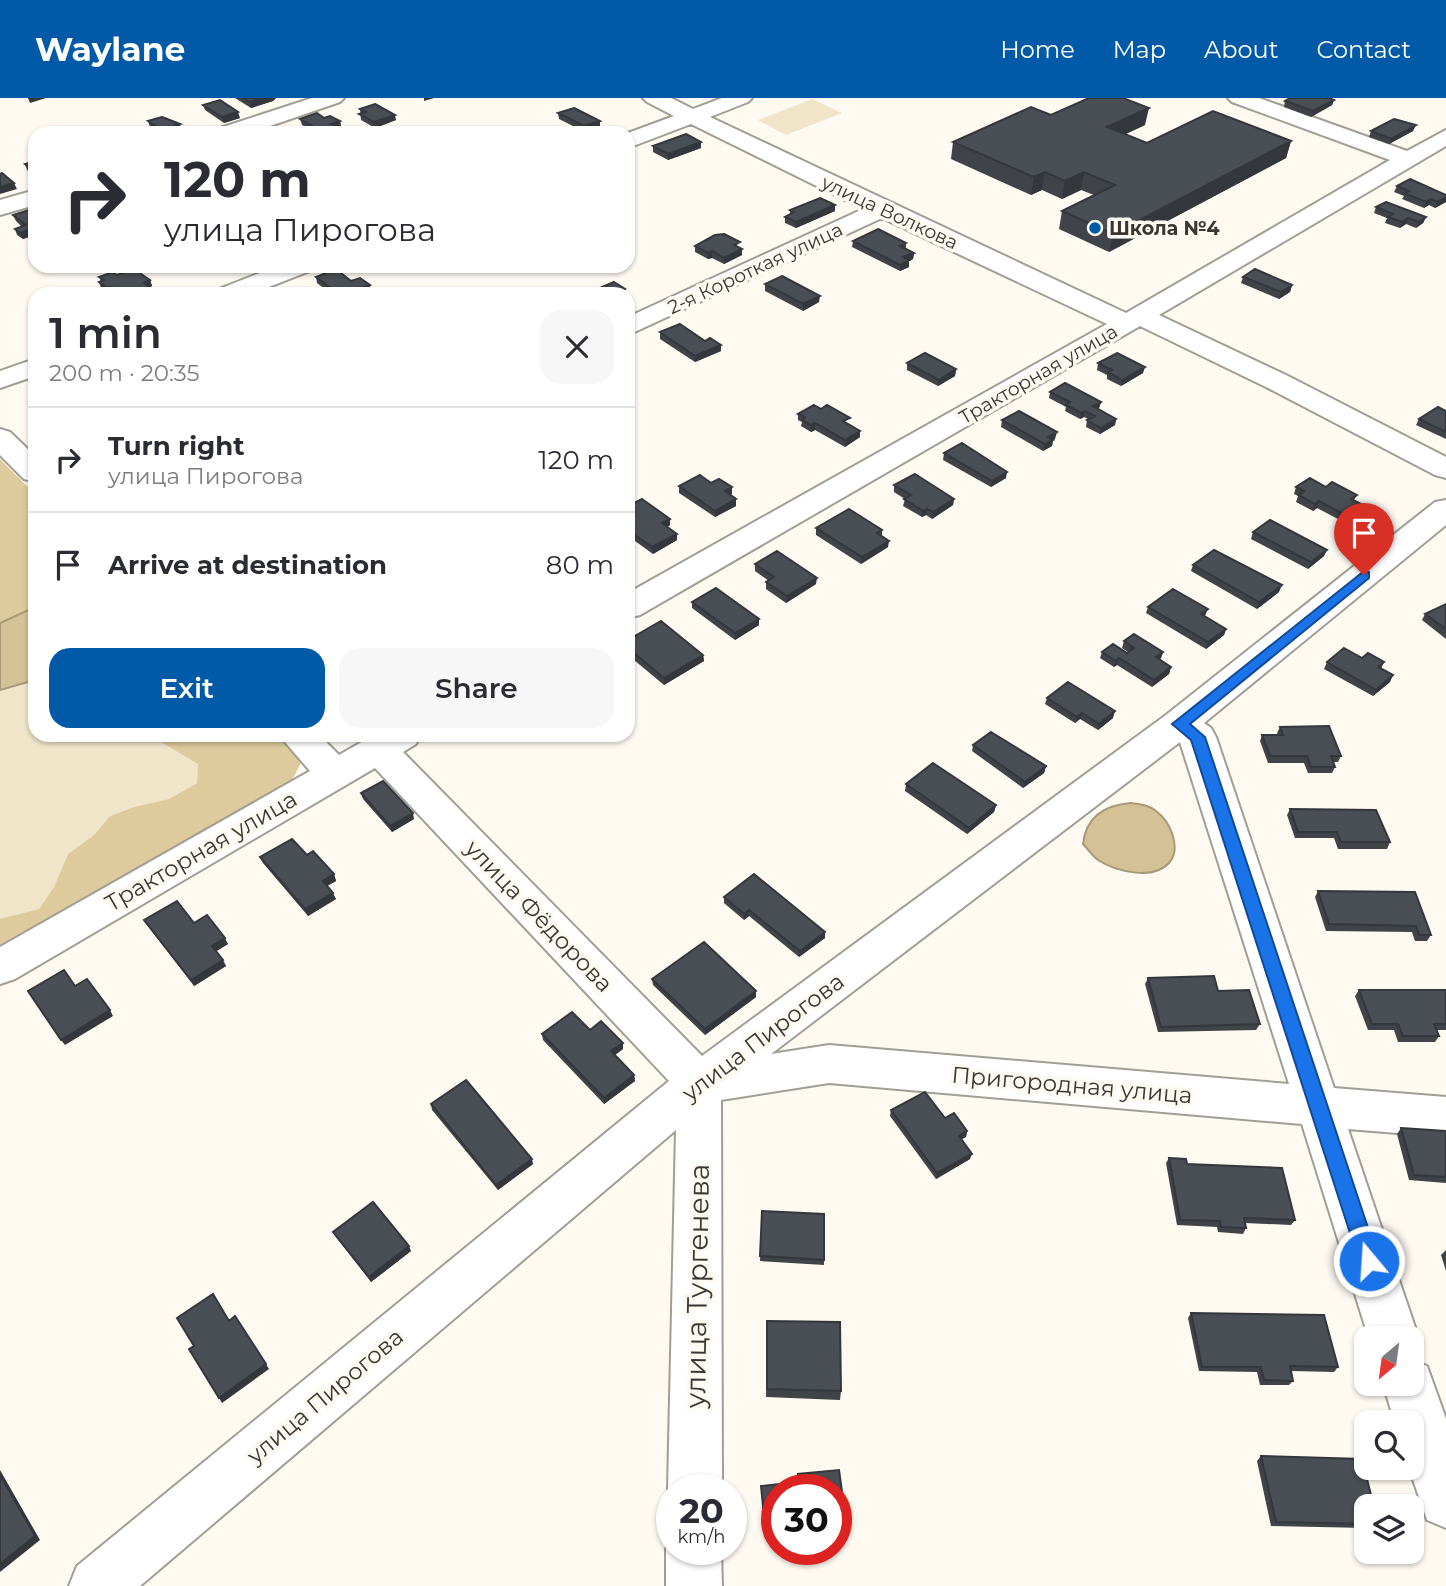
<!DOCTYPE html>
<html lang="en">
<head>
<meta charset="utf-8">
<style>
	body { margin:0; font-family:Montserrat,sans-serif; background:#f7f7f7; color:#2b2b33; height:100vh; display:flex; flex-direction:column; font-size:26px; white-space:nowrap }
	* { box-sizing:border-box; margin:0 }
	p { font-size:23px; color:#7c7c81 }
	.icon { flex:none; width:38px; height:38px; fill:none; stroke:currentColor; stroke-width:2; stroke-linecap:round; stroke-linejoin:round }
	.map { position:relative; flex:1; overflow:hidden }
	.drawer { position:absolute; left:28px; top:189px; width:607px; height:455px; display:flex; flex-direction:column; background:#fff; border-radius:21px; box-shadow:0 2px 5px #0004 }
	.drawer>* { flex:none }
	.guide { position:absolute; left:28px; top:28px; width:607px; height:147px; border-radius:21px; box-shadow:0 2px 5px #0004; background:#fff; color:#2b2b33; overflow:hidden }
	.needle { width:46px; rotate:209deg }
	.fabs { position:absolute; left:1354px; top:1228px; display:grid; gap:14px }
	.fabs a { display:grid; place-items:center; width:70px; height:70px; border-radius:14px; background:#fff; box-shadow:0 2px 5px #0004; font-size:35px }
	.speed { position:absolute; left:656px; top:1376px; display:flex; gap:14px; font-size:35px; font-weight:700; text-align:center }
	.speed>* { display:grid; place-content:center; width:91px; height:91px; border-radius:50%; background:#fff; box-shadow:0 2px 5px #0004; line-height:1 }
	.speed small { font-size:18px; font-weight:400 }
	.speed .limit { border:10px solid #d22; background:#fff; color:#111 }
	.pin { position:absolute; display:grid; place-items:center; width:60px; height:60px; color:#fff; margin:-72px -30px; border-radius:50% 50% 50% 0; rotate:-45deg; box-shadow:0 0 7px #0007 }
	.pin .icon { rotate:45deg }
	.me { position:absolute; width:77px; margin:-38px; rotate:342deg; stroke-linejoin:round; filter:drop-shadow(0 0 5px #0008) }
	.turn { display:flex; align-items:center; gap:24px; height:147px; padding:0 21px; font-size:32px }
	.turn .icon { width:91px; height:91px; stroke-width:2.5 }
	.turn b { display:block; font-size:49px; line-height:60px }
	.round { display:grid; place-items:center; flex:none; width:74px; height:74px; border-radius:21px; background:#f7f7f7 }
	.headline { display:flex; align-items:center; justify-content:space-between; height:119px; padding:0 21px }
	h1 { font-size:42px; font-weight:600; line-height:52px }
	.action { display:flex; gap:14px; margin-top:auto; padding:14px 21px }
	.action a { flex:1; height:80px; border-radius:21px; background:#005aa7; color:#fff; font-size:28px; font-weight:600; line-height:80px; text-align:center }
	.action a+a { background:#f7f7f7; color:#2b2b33 }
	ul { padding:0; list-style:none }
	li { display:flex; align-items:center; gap:21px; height:105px; padding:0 21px; border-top:2px solid #e1e1e2 }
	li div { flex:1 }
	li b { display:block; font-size:26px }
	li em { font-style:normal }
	header { display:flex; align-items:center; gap:42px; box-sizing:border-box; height:98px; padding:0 35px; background:#005aa7; color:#fff }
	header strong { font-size:33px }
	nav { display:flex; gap:38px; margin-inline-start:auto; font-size:24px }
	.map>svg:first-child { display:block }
	.green { fill:#f0e4c9 }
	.forest { fill:#ddca9d }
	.water { fill:#d4c195; stroke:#a69878; stroke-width:2 }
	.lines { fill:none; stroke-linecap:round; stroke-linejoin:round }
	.minor-casing { stroke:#a19e96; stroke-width:4 }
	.minor { fill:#fff; fill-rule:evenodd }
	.wall { fill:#404449 }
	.shaded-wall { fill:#34373c }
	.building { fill:#4a4f55; stroke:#34373c; stroke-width:2 }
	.route { fill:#1a73e8; stroke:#114b97; stroke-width:2 }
	.poi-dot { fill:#005aa7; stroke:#fefaf2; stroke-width:2.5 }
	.labels { text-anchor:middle; stroke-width:7; stroke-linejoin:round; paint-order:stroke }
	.far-street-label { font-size:19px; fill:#393734; stroke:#fefaf2 }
	.far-poi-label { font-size:19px; font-weight:bold; fill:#393734; stroke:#fefaf2; text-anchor:start }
	.street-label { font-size:23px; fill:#393734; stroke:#fefaf2 }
	.near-street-label { font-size:28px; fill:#393734; stroke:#fefaf2 }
</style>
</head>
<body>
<header>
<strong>Waylane</strong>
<nav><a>Home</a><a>Map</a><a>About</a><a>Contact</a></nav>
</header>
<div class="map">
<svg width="1446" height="1488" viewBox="0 0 1446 1488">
	<rect width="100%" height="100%" fill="#fefaf2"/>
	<path class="green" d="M812,1L842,15L786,37L758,22Z
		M35,582V637H149L198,666L197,685L169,701L134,709L110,718L94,737L68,756L54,789L39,811L5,821H0V592Z"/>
	<path class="forest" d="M0,361L35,396V582L0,592Z
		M149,637H276L302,663L291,684L0,847V821L39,811L54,789L68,756L94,737L110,718L134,709L169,701L197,685L198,666Z"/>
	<path class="water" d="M35,509V582L0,592V525Z
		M1131,705C1139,706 1149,707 1156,713C1170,723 1182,750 1169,765C1153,783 1115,773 1098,762C1092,758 1088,751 1083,746C1086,719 1105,707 1131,705Z"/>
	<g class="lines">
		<g class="minor-casing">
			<path id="minor" d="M312,0H344L340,4L250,35H217L220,30Z
				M643,0H671L693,11L722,0H752L748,4L710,19L1126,215L1390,62L1232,4L1228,0H1259L1407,53L1446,32V48L1159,217L1286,277L1446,359V380L1435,377L1266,289L1140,228L640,517L628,520V495L1107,226L882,120L628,237V219L863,111L691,26L628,50V35L674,18L647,4Z
				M35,92V107L0,117V102Z
				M278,168H314L310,173L251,196H215L219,191Z
				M35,261V278L0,290V273Z
				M0,331L10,334L35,358V384L24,381L0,357Z
				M1446,402V427L1204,625L1211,630L1216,639L1334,990L1446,999V1039L1348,1031L1419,1241L1412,1257V1241H1369L1302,1026L829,985L721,1002L722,1391H672V1400L668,1391L676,1032L140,1488H69L77,1468L669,983L375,670L15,881L0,886V849L310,673L279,637H319L339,657L374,637H421L416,646L403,654L702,958L1166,617L1435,404ZM1180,644L1289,986L829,947L771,956Z
				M1412,1262L1427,1268L1446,1321V1430L1427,1422L1409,1370H1412V1325H1395L1383,1286H1412Z
				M672,1438V1451H721L722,1488H666V1451Z"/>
		</g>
		<use href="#minor" class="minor"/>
	</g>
	<path class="wall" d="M235,0H276L273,3L251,10Z
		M1334,2L1332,7L1311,19L1284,9L1285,3Z
		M203,7L240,20L224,25L205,12Z
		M360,11L396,22L375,30L361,22Z
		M558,15L600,23V29L585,34L559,21Z
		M1051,17L1145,27L1125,36L1147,45L1291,43L1286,60L1109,154L1059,131L1062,113L1094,97L1081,92L1062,101L1042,92L1031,97L951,61L953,44Z
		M324,20L340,23L341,29L338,30L340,35H316L302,27L300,21Z
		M148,23L181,31L182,35H158L150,29Z
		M1371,33H1413L1389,46L1369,39Z
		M701,44V50L668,62L653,54V48Z
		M35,58V78L27,72L25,66L33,63L31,59Z
		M1397,88L1446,104L1435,110L1429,107L1424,110L1402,101L1404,98L1394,94Z
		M1376,109L1426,119L1423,125L1416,130L1406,126L1400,130L1385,125L1387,120L1374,115Z
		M35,110V137L23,141L17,137L15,131L22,129L16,123L13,117Z
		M790,112L835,113L796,130L785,125V119L790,116Z
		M853,143L906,145V151L914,155L913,161L909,163V169L900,173L852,149Z
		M695,148L740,150L742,157L724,166L712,160L708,161L695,154Z
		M117,177L150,182L152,188L150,189L153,196H108L101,190L99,184L101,183L99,179Z
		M316,179L351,183L371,193L365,196H331L317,185Z
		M1243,179L1292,187L1290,194L1279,201L1241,185Z
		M765,186L819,204L803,213L765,193Z
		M660,234L705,243L721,253L695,264L660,241Z
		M907,265L956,271L955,278L938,288L907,272Z
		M1098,265L1143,275L1121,288L1107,281V277L1097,272Z
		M1050,294L1101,304L1099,310L1098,311L1116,321L1115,327L1100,336L1086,329L1087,322L1088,321L1084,319L1080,321L1065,313L1066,309L1049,300Z
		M1446,313V341L1416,327L1419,321Z
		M798,316L849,326L860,339L845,349L815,332L811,334L801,328L802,324L798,322Z
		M1002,322L1055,341L1053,342L1052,348L1043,353L1001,329Z
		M944,355L1006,380L991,389L943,362Z
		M711,385L732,396L730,397L736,408L715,419L679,395V388Z
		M894,387L954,401L953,407L932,421L926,417L922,419L903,408L905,401L894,394Z
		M1296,389H1326L1357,397L1354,402L1374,421L1359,432L1317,410L1313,413L1296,404L1298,398L1294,396Z
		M628,408L670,421V427L667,429L677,442L653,456L628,438Z
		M816,430L882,432V438L888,449L861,466L816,437Z
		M1253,434L1324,458L1308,471L1251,441Z
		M755,466L816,486L786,505L766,491V484L769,483L755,473Z
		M1193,467L1279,494L1257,511L1191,473Z
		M692,504L759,521V527L735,542L692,510Z
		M1446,506V541L1422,522L1425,516Z
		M1148,509L1208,511L1205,518L1226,531L1224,537L1206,551L1146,515Z
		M628,542L703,557L704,563L664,587L634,562Z
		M1124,543L1163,554L1161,560L1159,562L1171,569L1169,576L1152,589L1117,567L1114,569L1100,560L1102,554L1127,555L1128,554L1122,550Z
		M1362,560L1384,564L1381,571L1390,584L1373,598L1324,571L1327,564Z
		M1047,600L1113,620L1098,632L1080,621L1075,625L1045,606Z
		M1280,629L1341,658L1338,664H1334L1335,669L1332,675H1308L1304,665H1268L1260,643L1262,637H1278L1277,635Z
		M973,647L1046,668L1044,675L1023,690L972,653Z
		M906,686L996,707L994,714L967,736L905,693Z
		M361,695L414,721L392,734L363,701Z
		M1290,711L1390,744L1387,751H1338L1334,740H1295L1287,717Z
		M307,757L334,776L336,783L327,788L336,801L308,818L263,765L260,759Z
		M1318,793L1415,794L1431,837L1427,843H1415L1412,834L1326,833L1315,799Z
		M724,799L825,840L799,859L749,818L744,822L724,805Z
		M144,822L194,825L228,846L216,853L226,868L194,888L148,828Z
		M1148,880L1218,893L1260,926L1256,932L1158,934L1145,886Z
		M652,881L756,893V899L705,937L653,887Z
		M1359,892H1446V932H1437L1439,938L1435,944H1398L1394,932H1368L1355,898Z
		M590,932L623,945V951L615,957L634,977L635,983L604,1006L543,942L542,936Z
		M431,1006L533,1066L498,1092L432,1012Z
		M891,1012L945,1020L967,1033L966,1039L961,1041L970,1061L936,1081L890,1018Z
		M1401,1030L1446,1033V1085L1409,1082L1397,1036Z
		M1169,1060L1187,1066L1295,1122L1291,1127L1245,1125L1246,1130L1243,1136L1218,1134L1217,1129L1177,1127L1166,1065Z
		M762,1113L824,1162V1167L760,1163Z
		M333,1134L411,1153L371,1184L336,1139Z
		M1446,1152V1173L1441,1157Z
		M1191,1215L1338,1269L1334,1274L1291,1273L1293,1283L1289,1287H1260L1257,1274L1199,1273L1188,1220Z
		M767,1223L841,1293L840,1302L766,1299Z
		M1261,1358L1367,1409V1430L1271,1428L1257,1363Z
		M839,1372L847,1430L846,1434H836V1391H777V1440L765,1441L761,1388L797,1384L798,1376Z"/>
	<path class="shaded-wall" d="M28,0H46L30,5Z
		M263,0H276L273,3L251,10L250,4Z
		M424,0H434L424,3Z
		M1334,2L1332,7L1311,19L1313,13Z
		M1149,10L1145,27L1103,47L1107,29Z
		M238,14L240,20L224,25L222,19Z
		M395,17L396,22L375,30L374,24Z
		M340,23L341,29L332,32L331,26Z
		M600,23V29L585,34L584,28Z
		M180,26L182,35H170L175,27Z
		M1416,27L1413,33L1389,46L1391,41Z
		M339,31L340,35H326Z
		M1291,43L1286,60L1109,154L1113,136Z
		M701,44V50L668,62V56Z
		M1045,74L1042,92L1031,97L1034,79Z
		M1084,74L1081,92L1062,101L1065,83Z
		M14,85L17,91L0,96V89Z
		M1446,99V104L1435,110L1437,104Z
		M1431,101L1429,107L1424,110L1426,104Z
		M835,107V113L796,130V124Z
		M1426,119L1423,125L1416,130L1419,124Z
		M1408,120L1406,126L1400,130L1402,124Z
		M35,130V137L23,141L20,135Z
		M742,151V157L724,166V160Z
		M712,153V160L708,161V155Z
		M914,155L913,161L909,163V169L900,173V167L903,159Z
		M150,182L152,188L146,191L144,185Z
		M370,187L371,193L365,196H356L361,190Z
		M1292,187L1290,194L1279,201L1281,194Z
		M151,190L153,196H136Z
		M820,198L819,204L803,213V206Z
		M632,200V207L628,208V202Z
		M721,247V253L695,264V258Z
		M1145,269L1143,275L1121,288L1122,282Z
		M956,271L955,278L938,288L939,282Z
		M1101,304L1099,310L1092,315L1093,308Z
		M1085,313L1084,319L1080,321L1081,315Z
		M1116,321L1115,327L1100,336L1101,330Z
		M815,325V332L811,334V327Z
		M860,333V339L845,349V342Z
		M1057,334L1055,341L1053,342L1052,348L1043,353L1045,346L1048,339Z
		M1007,374L1006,380L991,389L992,383Z
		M732,389V396L725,400V393Z
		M736,401V408L715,419V413Z
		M954,401L953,407L932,421L933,414Z
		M1319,403L1317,410L1313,413L1315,406Z
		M927,411L926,417L922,419L923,413Z
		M1377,414L1374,421L1359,432L1362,426Z
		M670,421V427L662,432V425Z
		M677,436V442L653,456L652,449Z
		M889,443L888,449L861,466L862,459Z
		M1327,452L1324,458L1308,471L1311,464Z
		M817,480L816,486L786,505L787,498Z
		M1282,487L1279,494L1257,511L1259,504Z
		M759,521V527L735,542V535Z
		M1226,531L1224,537L1206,551L1208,544Z
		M1163,554L1161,560L1153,566L1156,559Z
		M634,555V562L628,565V558Z
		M703,557L704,563L664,587V580Z
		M1119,560L1117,567L1114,569L1116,563Z
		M1171,569L1169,576L1152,589L1154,582Z
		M1393,577L1390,584L1373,598L1376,592Z
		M1115,613L1113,620L1098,632L1099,626Z
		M1082,615L1080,621L1075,625L1077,619Z
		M1046,668L1044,675L1023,690L1025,684Z
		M996,707L994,714L967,736L969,730Z
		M413,715L414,721L392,734L390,728Z
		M334,776L336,783L325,789L323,783Z
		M333,795L336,801L308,818L305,811Z
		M749,812V818L744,822V816Z
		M825,834V840L799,859L800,853Z
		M225,840L228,846L215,854L212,848Z
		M223,862L226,868L194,888L191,882Z
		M756,893V899L705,937V931Z
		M110,912L113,918L65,947L61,942Z
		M623,945V951L612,959L611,953Z
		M634,977L635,983L604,1006V1000Z
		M967,1033L966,1039L957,1044L959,1038Z
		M972,1056L970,1061L936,1081L937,1075Z
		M532,1061L533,1066L498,1092L496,1087Z
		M409,1148L411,1153L371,1184L369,1179Z
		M235,1218L269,1271L222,1305L219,1300Z
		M0,1372L40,1442L0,1474Z"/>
	<path class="building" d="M242,0H263L250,4Z
		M1089,0H1123L1149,10L1107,29L1147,45L1213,13L1291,43L1113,136L1062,113L1115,87L1084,74L1065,83L1045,74L1034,79L953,44L1031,9L1051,17Z
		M1290,0H1329L1334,2L1313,13L1285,3Z
		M220,2L238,14L222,19L203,7Z
		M375,6L395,17L374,24L359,16L366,14L360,11Z
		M574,10L600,23L584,28L558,15Z
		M317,15L324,20L330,18L340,23L331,26L339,31L325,35L300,21Z
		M162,19L180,26L175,27L181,31L170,35H165L148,23Z
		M1394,21L1416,27L1391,41L1371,33Z
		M686,36L701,44L668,56L653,48Z
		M35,63V73L25,66Z
		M2,75L14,85L0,89V76Z
		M1410,81L1446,97V99L1437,104L1431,101L1426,104L1404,95L1409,93L1397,88Z
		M820,100L835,107L796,124L785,119L794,114L790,112Z
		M1386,104L1426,119L1419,124L1408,120L1402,124L1388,119L1393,116L1376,109Z
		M35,110V130L20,135L15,131L26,127L13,117Z
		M878,131L906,145L900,148L914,155L903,159L909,162L900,167L853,143Z
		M724,136L740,144L734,147L742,151L724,160L712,153L708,155L695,148L715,137Z
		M134,171L150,182L144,185L151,190L136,196H120L112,190H115L106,189L99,184L104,182L99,179L113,174L117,177Z
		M336,171L351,183L360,180L370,187L361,190L364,193L356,196H331L336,194L316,179Z
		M1255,171L1292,187L1281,194L1243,179Z
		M782,178L820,198L803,206L765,186Z
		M614,184L625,191L620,194L624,196H597L593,193Z
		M680,226L705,243L710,240L721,247L695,258L660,234Z
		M925,255L956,271L939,282L907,265Z
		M1117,255L1145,269L1122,282L1108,274L1112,272L1098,265Z
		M1065,285L1101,304L1093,308L1116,321L1101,330L1087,322L1095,318L1085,313L1081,315L1066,307L1070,304L1050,294Z
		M814,307L821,311L827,307L850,320L843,323L860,333L845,342L815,325L811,327L802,322L805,319L798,316Z
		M1438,309L1446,313V334L1419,321Z
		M1019,313L1057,334L1048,339L1053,342L1045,346L1002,322Z
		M962,345L1007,374L992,383L944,355Z
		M915,376L954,401L933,414L927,411L923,413L904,401L911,397L894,387Z
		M700,377L711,385L719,381L732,389L725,393L736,401L715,413L679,388Z
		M1310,380L1326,389L1332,384L1357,397L1351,401L1377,414L1362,426L1319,403L1315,406L1299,397L1304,393L1296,389Z
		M642,401L670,421L662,425L677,436L652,449L628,432V408Z
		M849,411L882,432L877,435L889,443L862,459L816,430Z
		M1270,422L1327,452L1311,464L1253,434Z
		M1214,452L1282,487L1259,504L1193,467Z
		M777,453L817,480L787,498L766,484L774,479L755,466Z
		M716,490L759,521L735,535L692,504Z
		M1173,491L1208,511L1201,516L1226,531L1208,544L1148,509Z
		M1446,506V531L1425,516Z
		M661,523L703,557L664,580L634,555L628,558V542Z
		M1134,536L1163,554L1156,559L1171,569L1154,582L1119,560L1116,563L1102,554L1113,546L1127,555L1134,550L1124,543Z
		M1344,550L1362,560L1368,555L1384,564L1378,569L1393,577L1376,592L1327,564Z
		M1068,584L1115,613L1099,626L1082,615L1077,619L1047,600Z
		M1329,628L1341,658H1331L1335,669H1311L1307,658H1270L1262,637H1283L1280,629Z
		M991,634L1046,668L1025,684L973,647Z
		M933,665L996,707L969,730L906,686Z
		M383,683L413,715L390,728L361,695Z
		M1290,711L1376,712L1390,744H1341L1337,734H1298Z
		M292,741L307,757L313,753L334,776L323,783L333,795L305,811L260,759Z
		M754,776L825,834L800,853L749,812L744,816L724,799Z
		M1318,793L1415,794L1431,837H1419L1416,828L1329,826Z
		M177,803L194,825L207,817L225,840L212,848L223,862L191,882L144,822Z
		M704,844L756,893L705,931L652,881Z
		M64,872L75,888L87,881L110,912L61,942L28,893Z
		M1214,878L1218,893L1249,892L1260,926L1161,929L1148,880Z
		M1359,892H1446V926H1434L1439,938H1403L1398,926H1372Z
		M572,914L590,932L601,923L623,945L611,953L634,977L604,1000L542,936Z
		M466,982L532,1061L496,1087L431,1006Z
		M925,994L945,1020L954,1015L967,1033L959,1038L972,1056L937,1075L891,1012Z
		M1401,1030L1446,1033V1079L1414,1077Z
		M1169,1060L1186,1061L1187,1066L1282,1070L1295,1122L1244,1120L1246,1130L1221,1129L1220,1123L1180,1122Z
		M373,1104L409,1148L369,1179L333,1134Z
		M762,1113L824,1116V1162L760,1158Z
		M213,1196L229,1223L235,1218L266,1266L219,1300L189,1251L194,1248L177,1220Z
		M1191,1215L1324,1217L1338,1269L1290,1268L1293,1283L1264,1282L1261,1269H1202Z
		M767,1223L840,1224L841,1293L767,1291Z
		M1261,1358L1362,1361L1374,1409H1367V1426L1276,1424Z
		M839,1372L847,1430L836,1431V1391H777V1437L766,1438L761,1388L798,1384V1376Z
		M0,1377L35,1438L0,1466Z"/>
	<path class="route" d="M1364,473L1369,474V480L1190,626L1205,639L1379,1163L1376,1170L1369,1173L1362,1170L1359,1163L1191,642L1172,626Z"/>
	<circle class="poi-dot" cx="1095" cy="130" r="7"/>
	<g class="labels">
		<g class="far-street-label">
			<text transform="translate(890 114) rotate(25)" y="7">улица Волкова</text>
			<text transform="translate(755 170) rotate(-25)" y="7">2-я Короткая улица</text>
			<text transform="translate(1038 276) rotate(-30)" y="7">Тракторная улица</text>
		</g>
		<g class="far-poi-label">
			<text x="1109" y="137">Школа №4</text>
		</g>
		<g class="street-label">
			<text transform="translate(201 753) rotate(-30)" y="8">Тракторная улица</text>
			<text transform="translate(539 818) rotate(46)" y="8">улица Фёдорова</text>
			<text transform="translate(763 939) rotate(-37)" y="8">улица Пирогова</text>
			<text transform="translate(1072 987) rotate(5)" y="8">Пригородная улица</text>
			<text transform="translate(325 1298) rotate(-40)" y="8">улица Пирогова</text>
		</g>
		<g class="near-street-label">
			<text transform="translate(697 1188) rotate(-89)" y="10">улица Тургенева</text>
		</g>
	</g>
</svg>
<div class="fabs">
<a><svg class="needle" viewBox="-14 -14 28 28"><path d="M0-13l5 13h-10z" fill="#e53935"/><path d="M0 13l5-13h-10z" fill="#7c7c81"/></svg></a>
<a><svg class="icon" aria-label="search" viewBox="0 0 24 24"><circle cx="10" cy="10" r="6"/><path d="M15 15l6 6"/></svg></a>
<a><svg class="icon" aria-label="layers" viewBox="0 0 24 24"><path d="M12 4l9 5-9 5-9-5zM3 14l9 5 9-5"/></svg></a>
</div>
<div class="speed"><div>20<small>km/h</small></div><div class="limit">30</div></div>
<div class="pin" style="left:1364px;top:477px;background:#d93025"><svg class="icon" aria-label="arrive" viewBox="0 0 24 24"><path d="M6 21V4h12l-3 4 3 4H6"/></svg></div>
<svg class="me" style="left:1369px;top:1163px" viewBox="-20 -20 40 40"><circle r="17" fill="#1a73e8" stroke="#fff" stroke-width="3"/><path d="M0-11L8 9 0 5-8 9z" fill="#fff"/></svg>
<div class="guide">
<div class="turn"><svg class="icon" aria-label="right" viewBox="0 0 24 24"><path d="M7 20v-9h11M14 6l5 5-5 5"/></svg><div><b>120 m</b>улица Пирогова</div></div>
</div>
<section class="drawer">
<div class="headline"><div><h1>1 min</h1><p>200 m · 20:35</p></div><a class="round"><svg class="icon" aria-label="close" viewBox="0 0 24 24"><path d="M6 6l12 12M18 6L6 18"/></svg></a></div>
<ul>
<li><svg class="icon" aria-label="right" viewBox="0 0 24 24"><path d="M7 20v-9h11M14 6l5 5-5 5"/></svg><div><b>Turn right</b><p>улица Пирогова</p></div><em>120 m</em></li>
<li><svg class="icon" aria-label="arrive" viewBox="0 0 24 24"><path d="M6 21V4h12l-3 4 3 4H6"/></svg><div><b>Arrive at destination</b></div><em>80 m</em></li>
</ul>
<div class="action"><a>Exit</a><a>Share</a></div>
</section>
</div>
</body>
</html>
